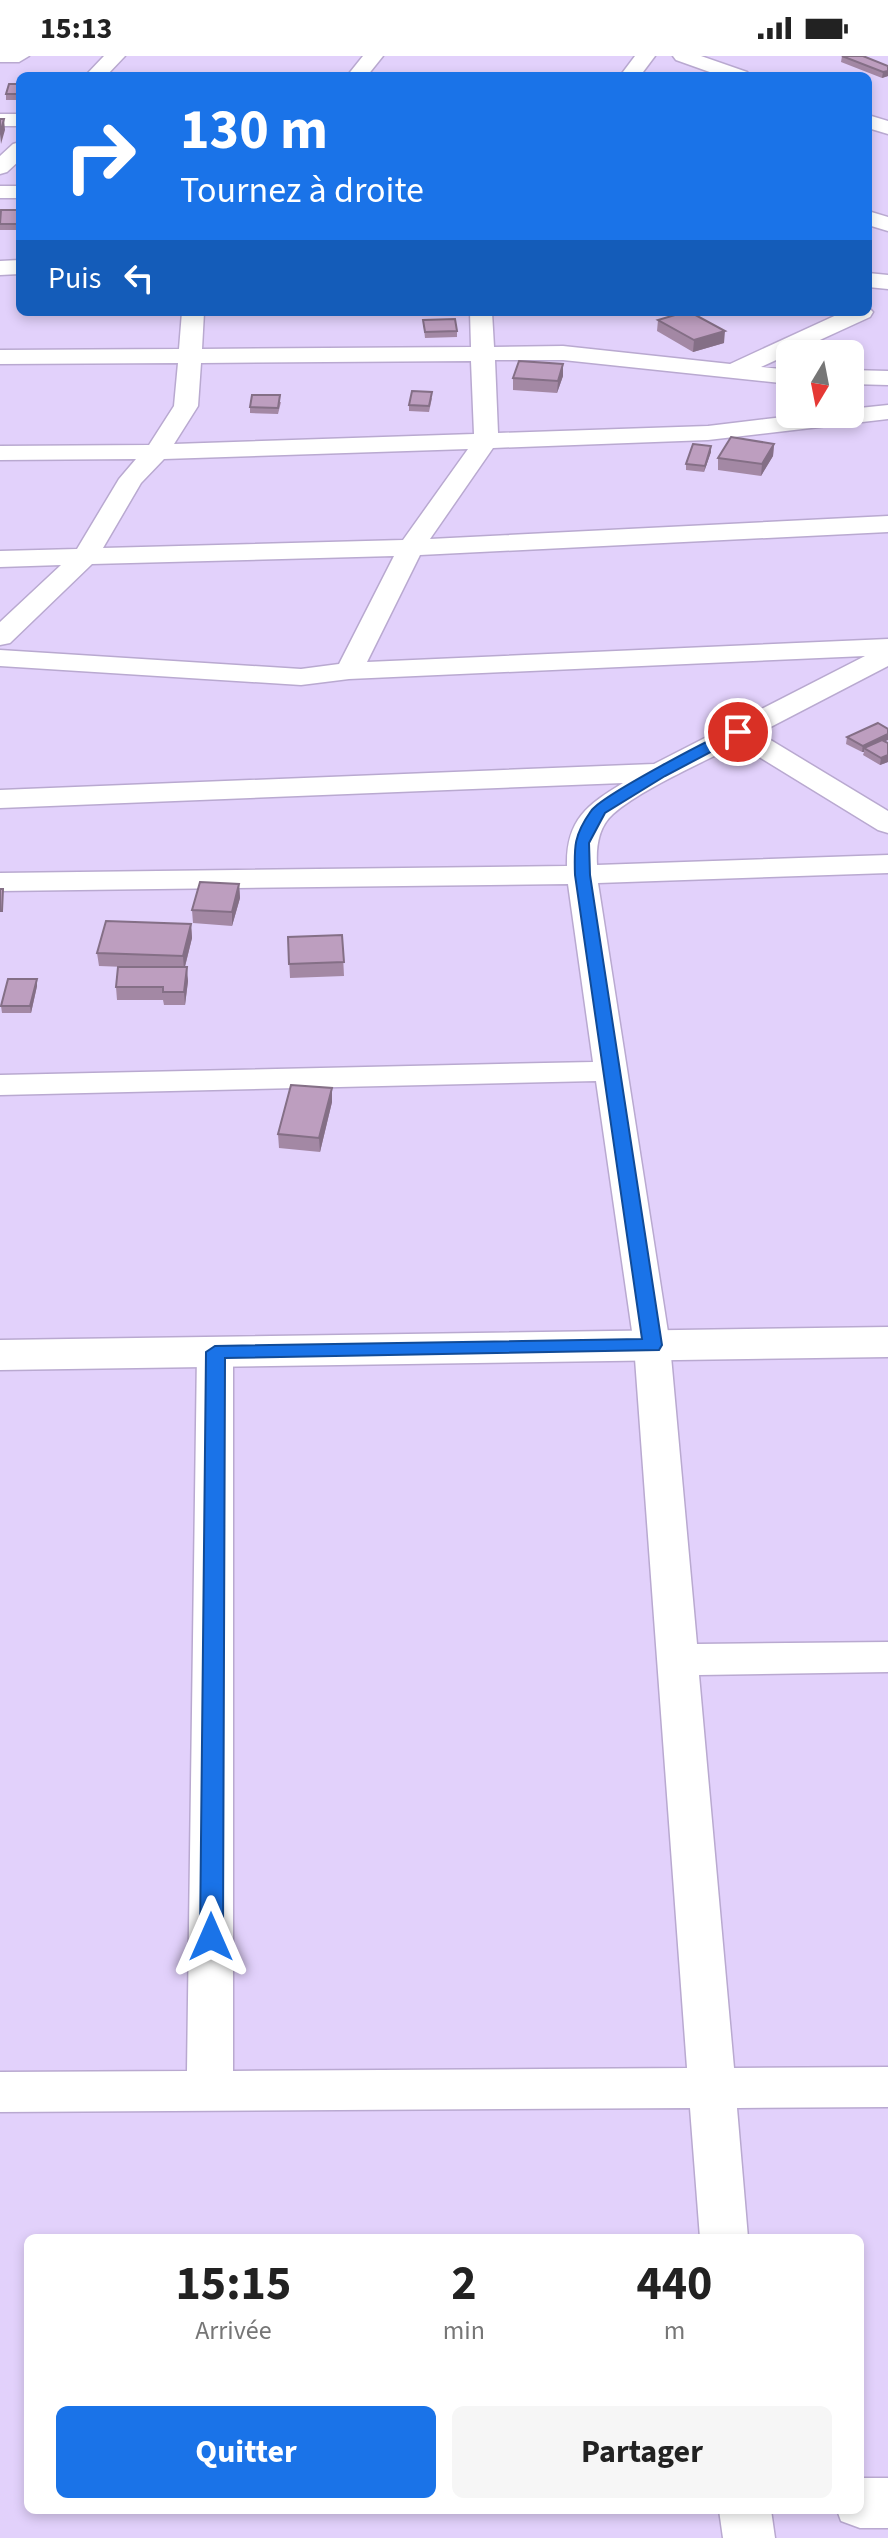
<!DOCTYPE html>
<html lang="fr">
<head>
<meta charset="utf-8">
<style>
	body { margin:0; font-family:"Source Sans 3",sans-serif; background:#f6f6f6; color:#222; height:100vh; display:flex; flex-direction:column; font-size:30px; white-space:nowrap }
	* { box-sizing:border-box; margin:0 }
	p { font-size:26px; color:#767676 }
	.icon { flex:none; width:44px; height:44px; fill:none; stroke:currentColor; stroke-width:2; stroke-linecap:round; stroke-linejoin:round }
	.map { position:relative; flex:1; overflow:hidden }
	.drawer { position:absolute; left:24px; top:2178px; width:840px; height:280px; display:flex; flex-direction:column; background:#fff; border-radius:12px; box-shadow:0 4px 12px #0003 }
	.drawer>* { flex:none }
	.banner { position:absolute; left:16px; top:16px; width:856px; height:244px; border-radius:12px; box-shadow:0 4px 12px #0003; background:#1a73e8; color:#fff; overflow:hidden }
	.needle { width:52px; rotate:190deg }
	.buttons { position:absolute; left:776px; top:284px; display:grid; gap:16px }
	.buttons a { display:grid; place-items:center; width:88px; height:88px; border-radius:12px; background:#fff; box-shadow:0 4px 12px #0003; font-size:40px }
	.pin { position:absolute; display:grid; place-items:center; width:68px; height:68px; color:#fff; margin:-34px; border:4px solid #fff; border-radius:50%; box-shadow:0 2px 8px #0007 }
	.me { position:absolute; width:88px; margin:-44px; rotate:0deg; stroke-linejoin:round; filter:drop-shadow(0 0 6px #0008) }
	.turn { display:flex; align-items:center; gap:28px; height:168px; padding:0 32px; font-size:36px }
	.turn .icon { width:104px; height:104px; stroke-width:2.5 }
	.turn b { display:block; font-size:56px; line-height:68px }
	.then { display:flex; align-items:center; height:76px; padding:0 32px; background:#0003; gap:16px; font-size:30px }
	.eta { display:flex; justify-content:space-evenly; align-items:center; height:136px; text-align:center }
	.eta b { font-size:48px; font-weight:700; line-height:56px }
	.button { display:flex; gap:16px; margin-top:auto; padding:16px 32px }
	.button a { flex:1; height:92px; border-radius:12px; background:#1a73e8; color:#fff; font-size:32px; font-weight:700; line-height:92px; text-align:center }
	.button a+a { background:#f6f6f6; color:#222 }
	.status { display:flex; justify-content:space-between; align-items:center; height:56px; padding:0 40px; background:#fff; direction:ltr }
	.status svg { height:22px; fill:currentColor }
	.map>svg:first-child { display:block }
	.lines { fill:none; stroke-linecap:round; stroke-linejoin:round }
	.street-casing { stroke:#b9a9d0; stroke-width:3 }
	.secondary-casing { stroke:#b9a9d0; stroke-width:3 }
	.street { fill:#fff; fill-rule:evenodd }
	.secondary { fill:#fff; fill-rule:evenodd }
	.wall { fill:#a388a4 }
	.shaded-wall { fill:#846f86 }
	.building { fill:#bd9ebf; stroke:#846f86; stroke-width:2 }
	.route { fill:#1a73e8; stroke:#114b97; stroke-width:2 }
</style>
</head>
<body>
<div class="status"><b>15:13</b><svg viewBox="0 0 49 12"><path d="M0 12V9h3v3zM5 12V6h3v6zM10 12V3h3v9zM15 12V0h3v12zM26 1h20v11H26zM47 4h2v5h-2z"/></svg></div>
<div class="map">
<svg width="888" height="2482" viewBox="0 0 888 2482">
	<rect width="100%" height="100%" fill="#e2d1fb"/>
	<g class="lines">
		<g class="street-casing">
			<path id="street" d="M0,0H29L19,6H0Z
				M104,0H125L106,20H85Z
				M363,0H383L367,20H347Z
				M635,0H655L640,20H620Z
				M673,0H701L747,16L750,20H721L676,4Z
				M0,58H20V70H0Z
				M868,59L888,65V78L868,72Z
				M20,86V104L7,116L0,118V100L13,88Z
				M0,130H20V142H0Z
				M868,155L888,161V175L868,169Z
				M20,204V218L0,219V205Z
				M868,217L888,219V233L868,231Z
				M868,251L873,256L870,261L761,311L790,314V328L563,304H495L498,377L708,370L809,358H850V353L888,349V363L708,384L493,392L430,483L888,460V476L420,499L367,606L888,583V610L759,677L888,755V777L878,774L738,688C702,707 643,732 613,758C598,771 596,792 597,809L888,799V817L598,827L670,1289L697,1588L888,1586V1616L699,1619L734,2012L888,2011V2051L737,2052L748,2182H700L690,2052L0,2056V2016L187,2015L197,1296L202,1287L215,1284L228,1287L233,1296V2015L687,2012L634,1289L596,1025L0,1039V1019L593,1006L568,828L0,835V817L567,810C566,764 587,749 623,727L0,752V734L654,708L865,600L349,623L301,629L0,610V594L301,613L339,608L394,500L92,508L10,587L0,589V566L61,509L0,511V495L77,493L119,423L136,403L0,404V390L149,389L174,350L178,307L0,308V294L179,293L182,256H204L202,293L471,291L470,256H492L494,291L563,290L730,308L843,256H868ZM471,305L474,378L174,388L198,350L201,307ZM468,393L403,484L103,492L141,427L164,403Z
				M850,314L888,315V329L850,328Z
				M860,2422H888V2472H860L841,2465L837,2454H860Z
				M719,2454H771L775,2482H723Z"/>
		</g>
		<g class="secondary-casing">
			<path id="secondary" d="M888,1271V1301L0,1314V1284Z"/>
		</g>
		<use href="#street" class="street"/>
		<use href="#secondary" class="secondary"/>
	</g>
	<path class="wall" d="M842,0L888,10V20L882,22L841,6Z
		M20,28V44H6V38Z
		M20,154V174H0V157Z
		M285,256H328V260H286Z
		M427,256H463V259H427Z
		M423,264L457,275V281L425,282Z
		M658,264L724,287L693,296L657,275Z
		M563,308V320L557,337L513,334V322Z
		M432,342L429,356L409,355V349Z
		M281,346L278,358L250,357V351Z
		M774,388L773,400L761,420L718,414V402Z
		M711,390V396L704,416L686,414V408Z
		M847,681L885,686L888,687V706L880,709L863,699L864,696H862L846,688Z
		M239,828L240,842L232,870L193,867L192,854Z
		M191,868L192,882L185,911L188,925L185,949H164L163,944H117L116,931L125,911L99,910L97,897Z
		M342,879L344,920L290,922L288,881Z
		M37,923V930L31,957H2L1,950Z
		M332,1032V1046L320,1096L279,1092L278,1078Z"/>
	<path class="shaded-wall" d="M888,15V20L882,22L883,16Z
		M4,63L5,74L1,88L0,78Z
		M725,275L724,287L693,296L694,284Z
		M563,308V320L557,337L558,325Z
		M774,388L773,400L761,420L762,408Z
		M711,390V396L704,416L705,410Z
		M888,678V684L867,694L864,692V696H862L863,690Z
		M888,699V706L880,709L881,702Z
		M239,828L240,842L232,870V856Z
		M191,868L192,882L184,914L183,900Z
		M187,911L188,925L185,949L184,936Z
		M37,923V930L31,957L30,950Z
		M332,1032V1046L320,1096L319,1082Z"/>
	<path class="building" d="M842,0H863L888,10V15L883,16Z
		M9,28H20V38H6Z
		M0,63H4L0,78Z
		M1,154H20V168H0Z
		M685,256H690L725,275L694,284L658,264Z
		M455,263L457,275L425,276L423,264Z
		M519,305L563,308L558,325L513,322Z
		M412,335L432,336L429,350L409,349Z
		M252,339H280L278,352L250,351Z
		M731,381L774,388L762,408L718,402Z
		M693,388L711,390L705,410L686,408Z
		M878,667L888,673V678L863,690L847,681Z
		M882,684L888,687V699L881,702L864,692Z
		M200,826L239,828L232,856L192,854Z
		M0,833H3L2,855H0Z
		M106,865L191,868L183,900L97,897Z
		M342,879L344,906L289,908L288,881Z
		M118,911H187L184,936H163V931H116Z
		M8,923H37L30,950H1Z
		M291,1029L332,1032L319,1082L278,1078Z"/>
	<path class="route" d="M738,672L745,676L743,679L665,720L605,757L589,787L590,819L662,1289L659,1294L225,1302L223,1881L219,1888L211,1890L203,1888L200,1881L206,1296L215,1290L642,1283L575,819C574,790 574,779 591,755C601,740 718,678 738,672Z"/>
</svg>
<div class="buttons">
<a><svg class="needle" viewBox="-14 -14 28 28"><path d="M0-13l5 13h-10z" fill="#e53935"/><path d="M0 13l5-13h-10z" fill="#767676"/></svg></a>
</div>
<div class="pin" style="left:738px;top:676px;background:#d93025"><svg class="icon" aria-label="arrive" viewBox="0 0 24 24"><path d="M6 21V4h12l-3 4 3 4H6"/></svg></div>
<svg class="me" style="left:211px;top:1881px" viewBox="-20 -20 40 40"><path d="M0-17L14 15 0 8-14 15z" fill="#1a73e8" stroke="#fff" stroke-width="4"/></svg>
<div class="banner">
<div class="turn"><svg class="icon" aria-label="right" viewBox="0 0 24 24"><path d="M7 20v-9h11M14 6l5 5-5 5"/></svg><div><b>130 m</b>Tournez à droite</div></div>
<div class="then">Puis<svg class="icon" aria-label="left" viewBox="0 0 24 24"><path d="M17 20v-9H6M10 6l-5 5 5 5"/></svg></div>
</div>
<section class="drawer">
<div class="eta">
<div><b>15:15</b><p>Arrivée</p></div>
<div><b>2</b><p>min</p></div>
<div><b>440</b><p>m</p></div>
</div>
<div class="button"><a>Quitter</a><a>Partager</a></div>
</section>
</div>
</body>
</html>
